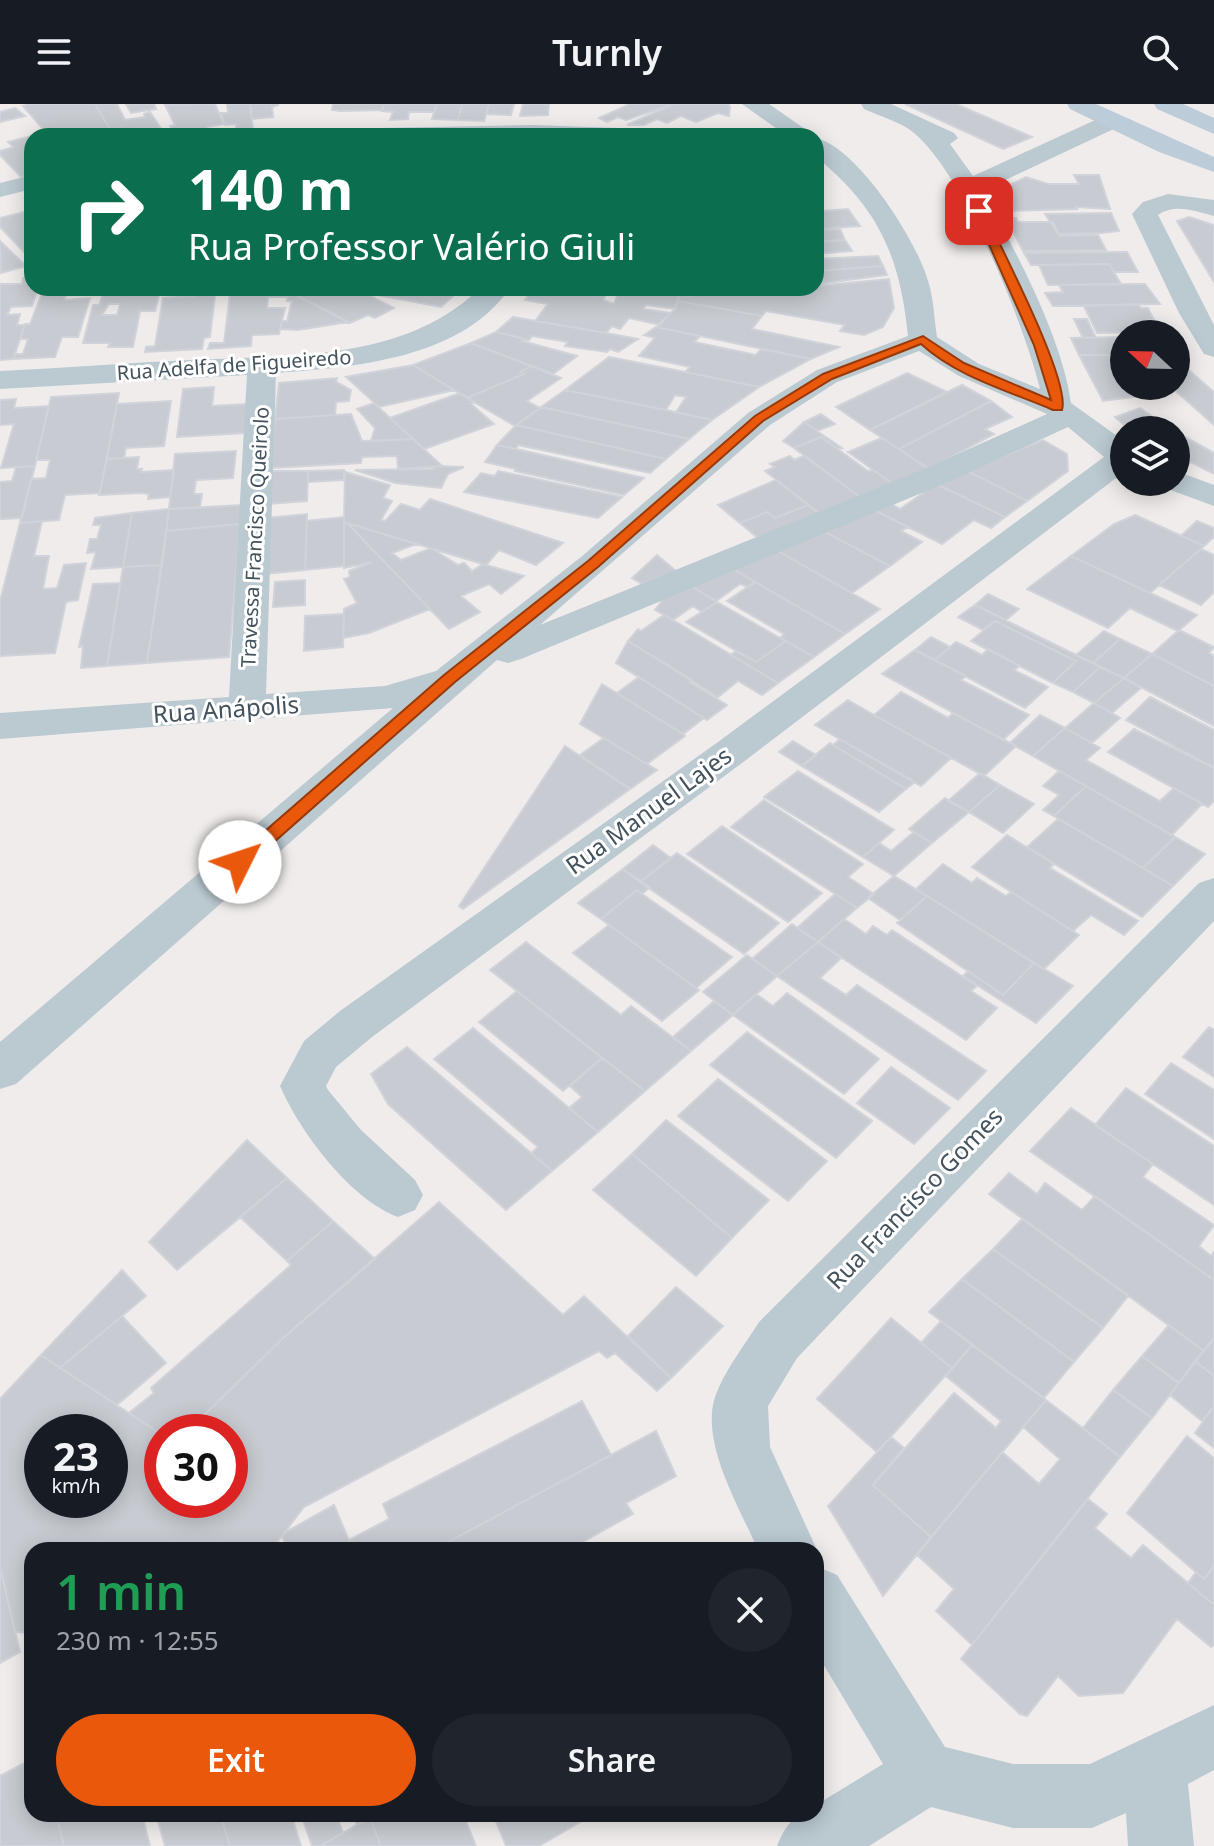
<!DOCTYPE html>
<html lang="en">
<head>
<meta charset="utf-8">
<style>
	body { margin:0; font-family:"Noto Sans",sans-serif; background:#20242c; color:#f1f3f6; height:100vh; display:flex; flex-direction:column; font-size:30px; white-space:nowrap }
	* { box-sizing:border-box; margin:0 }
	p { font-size:26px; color:#9ea1a6 }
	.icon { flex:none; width:44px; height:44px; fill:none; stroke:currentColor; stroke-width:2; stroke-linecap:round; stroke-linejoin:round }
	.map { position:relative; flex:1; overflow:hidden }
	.side { position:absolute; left:24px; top:1438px; width:800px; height:280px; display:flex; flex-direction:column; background:#171b24; border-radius:24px; box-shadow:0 4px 20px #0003 }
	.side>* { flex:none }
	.banner { position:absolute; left:24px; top:24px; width:800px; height:168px; border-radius:24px; box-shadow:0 4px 20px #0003; background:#0b6e4f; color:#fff; overflow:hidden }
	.needle { width:52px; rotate:292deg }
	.fabs { position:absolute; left:1110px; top:216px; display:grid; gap:16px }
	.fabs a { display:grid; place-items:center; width:80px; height:80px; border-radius:50%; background:#171b24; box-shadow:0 4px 20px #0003; font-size:40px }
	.speed { position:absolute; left:24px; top:1310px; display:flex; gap:16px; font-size:40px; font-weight:700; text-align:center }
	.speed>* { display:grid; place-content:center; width:104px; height:104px; border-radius:50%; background:#171b24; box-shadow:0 4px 20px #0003; line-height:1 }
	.speed small { font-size:20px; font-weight:400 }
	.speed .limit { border:12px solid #d22; background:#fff; color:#111 }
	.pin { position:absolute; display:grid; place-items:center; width:68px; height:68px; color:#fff; margin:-34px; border-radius:16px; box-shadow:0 4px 12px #0006 }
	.me { position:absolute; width:88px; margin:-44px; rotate:49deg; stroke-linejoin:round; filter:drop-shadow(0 0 6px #0008) }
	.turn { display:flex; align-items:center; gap:28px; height:168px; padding:0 32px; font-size:36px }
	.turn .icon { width:104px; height:104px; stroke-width:2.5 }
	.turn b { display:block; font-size:56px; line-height:68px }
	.round { display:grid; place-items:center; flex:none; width:84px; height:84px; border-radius:42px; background:#20242c }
	.overview { display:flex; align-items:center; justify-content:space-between; height:136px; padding:0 32px }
	h1 { font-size:48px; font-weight:600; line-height:60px; color:#1e9e55 }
	.action { display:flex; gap:16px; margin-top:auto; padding:16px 32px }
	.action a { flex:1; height:92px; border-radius:48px; background:#ea580c; color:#fff; font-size:32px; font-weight:600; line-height:92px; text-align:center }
	.action a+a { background:#20242c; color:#f1f3f6 }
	header { display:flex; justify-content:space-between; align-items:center; height:104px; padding:0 32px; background:#171b24; font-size:36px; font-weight:600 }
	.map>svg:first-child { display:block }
	.building { fill:#c8ccd2; stroke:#d0d3d9; stroke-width:2; fill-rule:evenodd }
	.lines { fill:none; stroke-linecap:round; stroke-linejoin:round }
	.street { fill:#bbc9d1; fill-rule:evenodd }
	.secondary { fill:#bcccd9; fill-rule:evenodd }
	.route { fill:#ea580c; stroke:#983908; stroke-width:2 }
	.labels { text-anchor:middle; stroke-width:6; stroke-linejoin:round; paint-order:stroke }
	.far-street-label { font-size:20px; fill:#43525c; stroke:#fff }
	.street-label { font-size:24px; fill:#43525c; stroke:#fff }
</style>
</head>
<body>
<header><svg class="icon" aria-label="menu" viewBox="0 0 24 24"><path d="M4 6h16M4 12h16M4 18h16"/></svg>Turnly<svg class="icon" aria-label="search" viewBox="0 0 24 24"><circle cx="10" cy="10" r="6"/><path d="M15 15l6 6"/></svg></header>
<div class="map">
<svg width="1214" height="1742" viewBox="0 0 1214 1742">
	<rect width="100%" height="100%" fill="#f0ecec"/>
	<path class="building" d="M30,0H95L114,32H69L66,27L48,31L23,2Z
		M95,0H117L125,16L145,13L144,10L150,8L166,32H114Z
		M126,0H154L156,5L131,9Z
		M215,0L224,20L207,23L211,31L175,32L170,22L175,21L165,1Z
		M227,0H250L253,26L236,27V20L225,21L221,9H228Z
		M250,0H278V1L272,3L273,13L252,15Z
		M333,0H384L382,6L340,7L332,6Z
		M384,0H437L434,8H409L408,15L390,16L393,8L382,7Z
		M437,0H462L458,16L432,15Z
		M462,0H489L484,17L458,16Z
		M489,0H514L511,11L486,10Z
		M523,0H549L548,11L520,12Z
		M630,0H673L626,16L618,13L607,18L599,14Z
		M673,0H728L730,3L729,12L718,9L696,18L681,12L667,19L657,15L644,21H627Z
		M905,0H956L1032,33L1003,45Z
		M15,4L25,12L0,18V8Z
		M36,31L32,32V70L21,73L0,51V47L13,43L8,38Z
		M1074,71H1099L1110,105L1076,103L1077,105L1003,107L998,97L999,89L1005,83L1026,73L1048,80H1079Z
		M816,102L824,107L848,105L860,122L816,125Z
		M32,106V145L24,148L0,123V114Z
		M1111,109L1119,127L1101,129L1058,130L1045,110Z
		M1189,113L1214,121V178L1177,117Z
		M1006,114H1016L1018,118H1053L1060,132L1098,131L1106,146L1023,147Z
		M840,125L845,136L816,138V127Z
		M845,136L852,147L816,150V138Z
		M0,137L26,162L1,169Z
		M1127,148L1138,168H1114L1109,160L1031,161L1024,149Z
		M878,152L883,162L816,167V155Z
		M1109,160L1121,180L1048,181L1039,161Z
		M883,162L887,171L816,180V167Z
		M32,173V184H38L32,202L11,203L7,211L20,210L17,221H25L15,250L13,255L0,256V180H22L23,174Z
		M889,175L894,204L883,223L864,231L840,227L845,221L766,207L762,212L678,197L679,191L816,184V182Z
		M1145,180L1160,200L1053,202L1045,189L1063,188L1059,181Z
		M44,184H69L64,196L90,194L78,233H62L55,253L13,255L15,250H23L28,235H20L25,220H30Z
		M161,184H212L210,192L215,191L210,233L204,234L202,245L145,248L146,243L155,242L163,194L196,192L197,189L159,191Z
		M268,184H289L287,193H268L267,204H285L279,230L252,231L251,242L208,245L210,239H224L230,190L267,189Z
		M289,184H355L394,204L375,214L368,211L350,219L288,187Z
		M370,184H462L441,203L378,191L381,186Z
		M534,184L605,192L603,196L614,200L619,187L679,191L675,205L646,201L643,205L670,209L660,221L629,214L620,225L612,222L606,229L535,217L548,200L525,196Z
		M610,184H689L691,192L656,189L655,187Z
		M160,186L155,207H140L133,243H108L110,239H83L93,201H99L104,187ZM109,200H120L117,211H102Z
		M288,187L348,218L298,226L280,225L282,217H287L292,197H287Z
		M678,197L762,212L752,225L839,243L811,255L656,223L675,205Z
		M1138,200L1141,204H1148L1154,216H1148L1154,228L1097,229L1084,202Z
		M513,213L606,229L638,235L618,248L610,245L607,248L565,242L568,238L532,232L529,236L496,228Z
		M1074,215H1087L1096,234H1083Z
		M656,223L700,232L694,238L756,251L761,245L811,255L759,283L685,268L690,263L639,252L655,234L644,231Z
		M496,228L525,235L522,237L577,252L553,270L471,239Z
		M1124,233V250L1109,251H1079L1071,234Z
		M471,239L531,262L521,268L524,270L467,294L413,261Z
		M1079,251H1109L1124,282L1133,293L1103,297Z
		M609,253L685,268L759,283L712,316L676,308L686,293L675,291L666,306L565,286Z
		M1176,255L1214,288V321L1170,282H1176Z
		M413,261L454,286L379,303L346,273Z
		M531,262L561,274L527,297L540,304L515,322L467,294L524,270L521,268Z
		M907,269L947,288L870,326L836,303Z
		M337,274L336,278L351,286L349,297L336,298L335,311L275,315L279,279Z
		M962,281L991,297L899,345L870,326Z
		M214,283L212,302L247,300L246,329L177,333L183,285Z
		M565,286L666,306L712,316L689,335L541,303Z
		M119,289L100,389L65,391L59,416L20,419L31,375L46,374L50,356H36L51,293Z
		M460,289L475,298L471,300L494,320L424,345L390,314Z
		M16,295L14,304L49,302L35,362L1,364L14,320L0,321V296Z
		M171,297L164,342L126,344L124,354L107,355L117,300Z
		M991,297L1012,313L985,325L994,330L929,365L899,345Z
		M374,299L390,314L413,335L371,337L375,324L357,305Z
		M541,303L689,335L666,355L516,321Z
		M1140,304L1172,326H1130L1115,313Z
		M351,310L362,337L413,335L442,362L398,365L397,352L362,353L361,359L271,364L275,315Z
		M821,310L835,320L817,327L804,318Z
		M804,318L817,327L842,344L838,345L821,333L794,344L783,337Z
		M516,321L666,355L650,369L518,341L516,345L497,341Z
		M1176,328L1214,349V370L1176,351Z
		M821,333L868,367L873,366L893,380L860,393L794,344Z
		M882,334L929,365L893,380L848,348Z
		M1043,336L1067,350L1068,367L1027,397L967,367Z
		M497,341L516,345L644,374L624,391L515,367L516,365L485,358Z
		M236,347L233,374L196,376L194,390H202L200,403L169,405L175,350Z
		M790,352L794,356L804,352L860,393L819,409L765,367L775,363L770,360Z
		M139,353L137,365H142L141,368L174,366L170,393L148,395L149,390L141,389L99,391L107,355Z
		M35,362L22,414L0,415V378L12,377L16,363Z
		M437,362L464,363L448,370L441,384L395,379L355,366L433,365Z
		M344,366V376L308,378V367Z
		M271,367H308L307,397L268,400Z
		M498,367L622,393L598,414L464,388L481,369L495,372Z
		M967,367L1027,397L1005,413L936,380Z
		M345,368L390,381L383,394L392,397L381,416L385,417L401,400L420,406L430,395L563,439L536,461L499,446L486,461L344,418Z
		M776,376L808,401L775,414L767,408L740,419L718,401Z
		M936,380L1005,413L991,424L974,416L942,440L874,406L890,399L900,405L923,389L920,387Z
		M242,401L240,420L166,427L169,405Z
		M808,401L819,409L758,434L740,419L767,408L775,414Z
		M169,405L162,461L123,463L132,409Z
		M874,406L908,423L901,427L922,438L890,462L823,427Z
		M132,409L123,463L91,465L96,448L87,449L90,435H97L101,421H93L95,414Z
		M307,410L305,466L265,470L267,414Z
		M1135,411L1204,442L1150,489L1071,452L1114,420Z
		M344,413V462L305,466L307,417Z
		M42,417L34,452H49L43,485L57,484L64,461L86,459L78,496L66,498L55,549L0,552V497L20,419Z
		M1197,417L1214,424V433L1204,442L1181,432Z
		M344,418L347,419L430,505L369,529L343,534L344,505L357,499L344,475L350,473L349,467L372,458L344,464Z
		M347,419L416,440L392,449L401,456L431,444L458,461L464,459L472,467L483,460L524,472L501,490L489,480L461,492L480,508L449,525Z
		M240,420L229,553L147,559L166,427Z
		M823,427L890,462L852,489L776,446Z
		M1201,445L1214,451V488L1201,501L1159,481Z
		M776,446L880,505L845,530L733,465Z
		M657,451L676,467L642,480L632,474Z
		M1071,452L1150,489L1197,511L1178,527L1130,504L1108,524L1027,485Z
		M162,461L147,559L107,562L123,463Z
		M733,465L755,478L748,483L740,480L716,497L691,482Z
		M305,476V501L273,503L275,478Z
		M755,478L845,530L814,553L786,537L780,534L784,530L727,497Z
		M120,479L107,562L81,564L83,542L79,543L93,480Z
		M691,482L717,498L702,508L693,502L673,516L655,506L664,494Z
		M988,490L1019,505L1006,516L975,501Z
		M717,498L780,534L786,537L756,558L686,518Z
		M975,501L1076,551L1100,563L1073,588L1053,579L1076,557L995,517L983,526L958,513Z
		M344,510L343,543L304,547L305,512Z
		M664,511L673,516L778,579L762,591L738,577L718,593L628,537L638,525L641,527Z
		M995,517L1076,557L1053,579L971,537Z
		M1179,526L1214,543L1209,549L1214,552V582L1152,550Z
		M1104,527L1120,535L1093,559L1076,551Z
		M931,533L950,543L935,556L915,546Z
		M1120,535L1152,550L1124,574L1093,559Z
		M628,537L692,576L690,578L727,601L707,616L616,559Z
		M786,537L814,553L778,579L731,551L736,547L756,558Z
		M956,538L982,551L988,545L1020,562L1014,566L1048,583L1025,604L935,556Z
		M915,546L966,572L961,576L1029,611L1003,636L882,570Z
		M1152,550L1214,582V622L1124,574Z
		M1100,563L1124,574L1094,599L1073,588Z
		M639,573L704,614L683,630L617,589Z
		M1124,574L1141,584L1112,609L1094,599Z
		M602,580L683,630L685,632L647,660L580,620Z
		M901,588L948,614L953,609L1016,642L984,672L874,611Z
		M1150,593L1214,626V664L1126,616Z
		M848,596L874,611L951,654L921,682L815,621Z
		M1094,599L1120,614L1092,639L1065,624Z
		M1040,611L1065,624L1033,652L1010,639Z
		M1065,624L1100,644L1086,656L1160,697L1174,684L1202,700L1172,731L1033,652Z
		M1134,625L1214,664V697L1208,703L1108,648Z
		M604,634L647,660L657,666L630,685L580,651Z
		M840,635L915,678L906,685L833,641Z
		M793,637L816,651L802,662L779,648Z
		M830,639L833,641L906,685L879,708L802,662Z
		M565,642L630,685L463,805L459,802Z
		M798,667L894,726L863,753L764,693Z
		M1059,667L1086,682L1054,712L1043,706L1059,691L1043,682Z
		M980,669L1000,681L969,708L948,697Z
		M1000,681L1034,700L1003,729L969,708Z
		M1086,682L1172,731L1175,733L1143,764L1054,712Z
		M945,694L969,708L932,739L909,725Z
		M764,696L863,760L848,773L874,790L857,804L731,723Z
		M1058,715L1143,764L1173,782L1142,813L1027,743Z
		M722,722L822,789L788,818L687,750Z
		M914,728L932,739L894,772L863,753L879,739L891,747Z
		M1007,731L1054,760L1050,764L1138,817L1124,831L1091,811L1073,827L972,763Z
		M1175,733L1205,750L1173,782L1143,764Z
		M653,741L671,754L640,778L623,765Z
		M677,749L779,819L744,850L640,778Z
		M943,760L972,779L977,774L1006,792L1011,788L1079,831L1044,865L916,785Z
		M623,765L650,783L642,790L637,786L601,815L578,799Z
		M894,772L927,792L900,816L868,794Z
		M637,786L642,790L732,853L696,884L601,815Z
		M835,790L857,804L818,838L797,824Z
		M927,792L1034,859L1003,891L897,819Z
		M844,815L866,830L873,822L887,831L892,826L977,882L971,887L997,904L966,936L818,838Z
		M792,820L818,838L777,872L752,855Z
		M609,821L696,884L699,886L662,917L573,849Z
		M526,838L621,911L631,902L691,947L645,987L490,866Z
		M818,838L841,854L820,874L846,891L857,881L986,967L958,996L777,872Z
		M747,851L777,872L733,911L703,888Z
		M1034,859L1073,882L1036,919L963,872L968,867L1003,891Z
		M517,887L602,954L563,987L479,918Z
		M787,889L879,955L844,990L733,911L756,890L773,902Z
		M714,897L733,911L691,947L673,933Z
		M1209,923L1214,926V973L1183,953Z
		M473,924L598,1028L552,1067L531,1049L538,1043L434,955Z
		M747,928L872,1017L836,1054L710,961Z
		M407,943L552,1067L506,1106L388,1000L371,970Z
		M602,954L645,987L598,1028L569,1004L582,993L570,982Z
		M1171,959L1214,986V1035L1145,990Z
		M891,963L950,1004L914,1040L857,999Z
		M718,975L827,1057L788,1097L678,1012Z
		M1126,984L1214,1042V1101L1095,1021Z
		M1071,1004L1153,1060L1143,1073L1214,1121L1199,1142L1211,1152L1214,1148V1176L1030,1047Z
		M666,1016L769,1096L732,1134L632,1050Z
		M247,1036L287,1074L177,1166L149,1138Z
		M632,1050L732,1134L696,1172L593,1086Z
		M1009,1069L1037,1090L1045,1079L1082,1106L1095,1092L1214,1176V1234L1204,1247L989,1090Z
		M287,1074L333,1117L287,1157L240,1113Z
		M439,1098L563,1211L584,1192L671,1274L657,1287L615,1249L607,1254L599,1247L304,1403L271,1446H32V1529L15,1528L0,1463V1295L41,1251L162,1331V1396H230V1328H187L282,1235ZM42,1328H110V1396H42Z
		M1022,1115L1128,1192L1103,1224L993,1145Z
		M333,1117L375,1155L282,1235L187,1328H162V1331L129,1309L154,1289L151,1284L291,1161L287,1157Z
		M993,1145L1103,1224L1074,1258L962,1175Z
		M122,1166L146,1192L60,1264L41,1251Z
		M962,1175L1074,1258L1044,1294L929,1208Z
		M676,1183L723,1222L671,1274L628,1232Z
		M122,1212L166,1259L117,1301L60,1264Z
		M891,1214L952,1264L877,1348L817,1295Z
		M941,1217L972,1241L952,1264L921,1239Z
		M1169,1221L1204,1247L1179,1279L1142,1252Z
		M1214,1234V1272L1195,1257Z
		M972,1241L1046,1296L931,1433L873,1381L954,1289L996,1324L1001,1317L946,1272Z
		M1142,1252L1179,1279L1152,1314L1113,1286Z
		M1195,1257L1214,1272V1302L1202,1317L1170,1291Z
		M1113,1286L1152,1314L1120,1353L1083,1324Z
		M1046,1296L1120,1353L972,1541L936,1507L954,1485L917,1451L1002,1348L1039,1380L1060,1355L1023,1323Z
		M582,1297L611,1351L433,1446H353L349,1436L389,1415L383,1400Z
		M1214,1302V1344L1195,1329Z
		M656,1327L676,1372L626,1399L633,1410L568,1446H433Z
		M1187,1332L1214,1354V1462L1204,1475L1127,1409Z
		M891,1333L904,1344L873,1381L931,1433L883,1492L828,1402Z
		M1088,1395L1107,1410L1095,1424L1131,1454L1143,1441L1214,1501V1541L1211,1543L1177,1515L1123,1589L1079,1592L1058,1572L1027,1612L1020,1610L961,1555Z
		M334,1401L353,1446H290L282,1433L284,1429Z
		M1214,1462V1501L1188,1479L1196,1468L1204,1475Z
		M0,1463L20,1548L0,1559Z
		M32,1655V1710H56L64,1742H0V1672Z
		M56,1710H142L150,1742H64Z
		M156,1710H220L230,1742H165Z
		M220,1710H291L301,1742H230Z
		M301,1710H336L343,1729L320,1742H312Z
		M353,1710H463L476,1742H381L370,1714L357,1721Z
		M493,1710H594L539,1742H506Z
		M370,1714L381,1742H320L357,1721Z"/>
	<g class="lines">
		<path class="street" d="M742,0H769L815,32H787Z
			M861,0H891L954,29L958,34L950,40L973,72L1104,12H1120L1124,17L1120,22L982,87C1015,145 1062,233 1071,299L1124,337V368L746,656L372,933L336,963L326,982L328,986L361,1026L415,1076L423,1091L415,1106L398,1113C350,1095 300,1028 280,982L304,937L340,907L718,638L1104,353L1068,323L953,376L521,555L508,559L497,556L16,980L0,985V938L393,604L0,635V609L229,593L247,271L0,285V267C63,264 127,259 190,256C288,251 405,258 480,184H510C461,255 355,263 276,269L266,590L385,582L436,567L581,453L748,309L817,266L908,232C900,153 879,104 816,53V34C858,44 917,137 928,177C934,195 934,214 937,233L979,260L1040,285C1025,222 963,69 914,29C901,18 879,12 864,5ZM919,247L959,272L1047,310L931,362L540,521L770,321L837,278Z
			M533,21L646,25L654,27L658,32H317L321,27L329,25Z
			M32,71V85L0,93V79Z
			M1168,90L1214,96V112C1195,107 1175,99 1158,111L1214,221V253L1204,250L1179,209L1132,110L1143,98Z
			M1176,367L1214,381V402L1165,384L1161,378H1176Z
			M1214,774V817L797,1254L768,1302L770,1343L817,1446L816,1449V1446H758C740,1404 700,1339 715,1293C724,1267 744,1242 759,1218L1199,779Z
			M816,1462L837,1471L945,1643L1013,1660H1090L1214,1601V1666L1188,1680L1194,1742H1128L1126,1709L1092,1724H1013L931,1703L869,1742H777C786,1721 792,1710 816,1710V1701L883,1660L816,1548Z"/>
		<path class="secondary" d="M1067,0H1096L1214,53V68L1159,48L1070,5Z
			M1154,0H1183L1214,14V30L1157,5Z"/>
	</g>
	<path class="route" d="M979,104L984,107C1000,142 1071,277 1062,306H1053C1009,287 957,273 921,240L832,275L763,317L598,463L455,578L246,763H234L231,758L234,754L444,571L588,457L755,312L823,270L923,232L964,259L1051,296L1034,241L974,107Z"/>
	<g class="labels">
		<g class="far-street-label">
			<text transform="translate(234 261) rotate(-4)" y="7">Rua Adelfa de Figueiredo</text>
			<text transform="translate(255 433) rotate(-87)" y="7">Travessa Francisco Queirolo</text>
		</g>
		<g class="street-label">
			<text transform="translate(226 606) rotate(-4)" y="8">Rua Anápolis</text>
			<text transform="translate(649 707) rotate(-36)" y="8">Rua Manuel Lajes</text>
			<text transform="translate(915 1095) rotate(-46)" y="8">Rua Francisco Gomes</text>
		</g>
	</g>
</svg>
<div class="fabs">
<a><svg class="needle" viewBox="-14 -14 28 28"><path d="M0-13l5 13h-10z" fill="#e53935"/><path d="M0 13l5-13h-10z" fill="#9ea1a6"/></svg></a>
<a><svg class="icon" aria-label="layers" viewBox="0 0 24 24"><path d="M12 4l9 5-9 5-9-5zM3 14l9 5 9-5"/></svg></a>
</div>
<div class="speed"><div>23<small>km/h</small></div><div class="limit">30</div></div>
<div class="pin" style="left:979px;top:107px;background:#d93025"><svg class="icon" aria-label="arrive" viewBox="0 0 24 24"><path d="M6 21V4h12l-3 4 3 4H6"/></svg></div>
<svg class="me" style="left:240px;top:758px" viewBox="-20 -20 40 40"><circle r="19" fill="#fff"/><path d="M0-13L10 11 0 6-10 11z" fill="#ea580c"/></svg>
<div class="banner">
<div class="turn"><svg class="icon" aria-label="right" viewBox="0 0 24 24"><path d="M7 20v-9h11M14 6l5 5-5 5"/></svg><div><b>140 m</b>Rua Professor Valério Giuli</div></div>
</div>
<section class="side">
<div class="overview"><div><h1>1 min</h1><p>230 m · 12:55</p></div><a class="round"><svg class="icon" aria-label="close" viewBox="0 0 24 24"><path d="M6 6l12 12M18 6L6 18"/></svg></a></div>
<div class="action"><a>Exit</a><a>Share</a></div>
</section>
</div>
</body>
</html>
